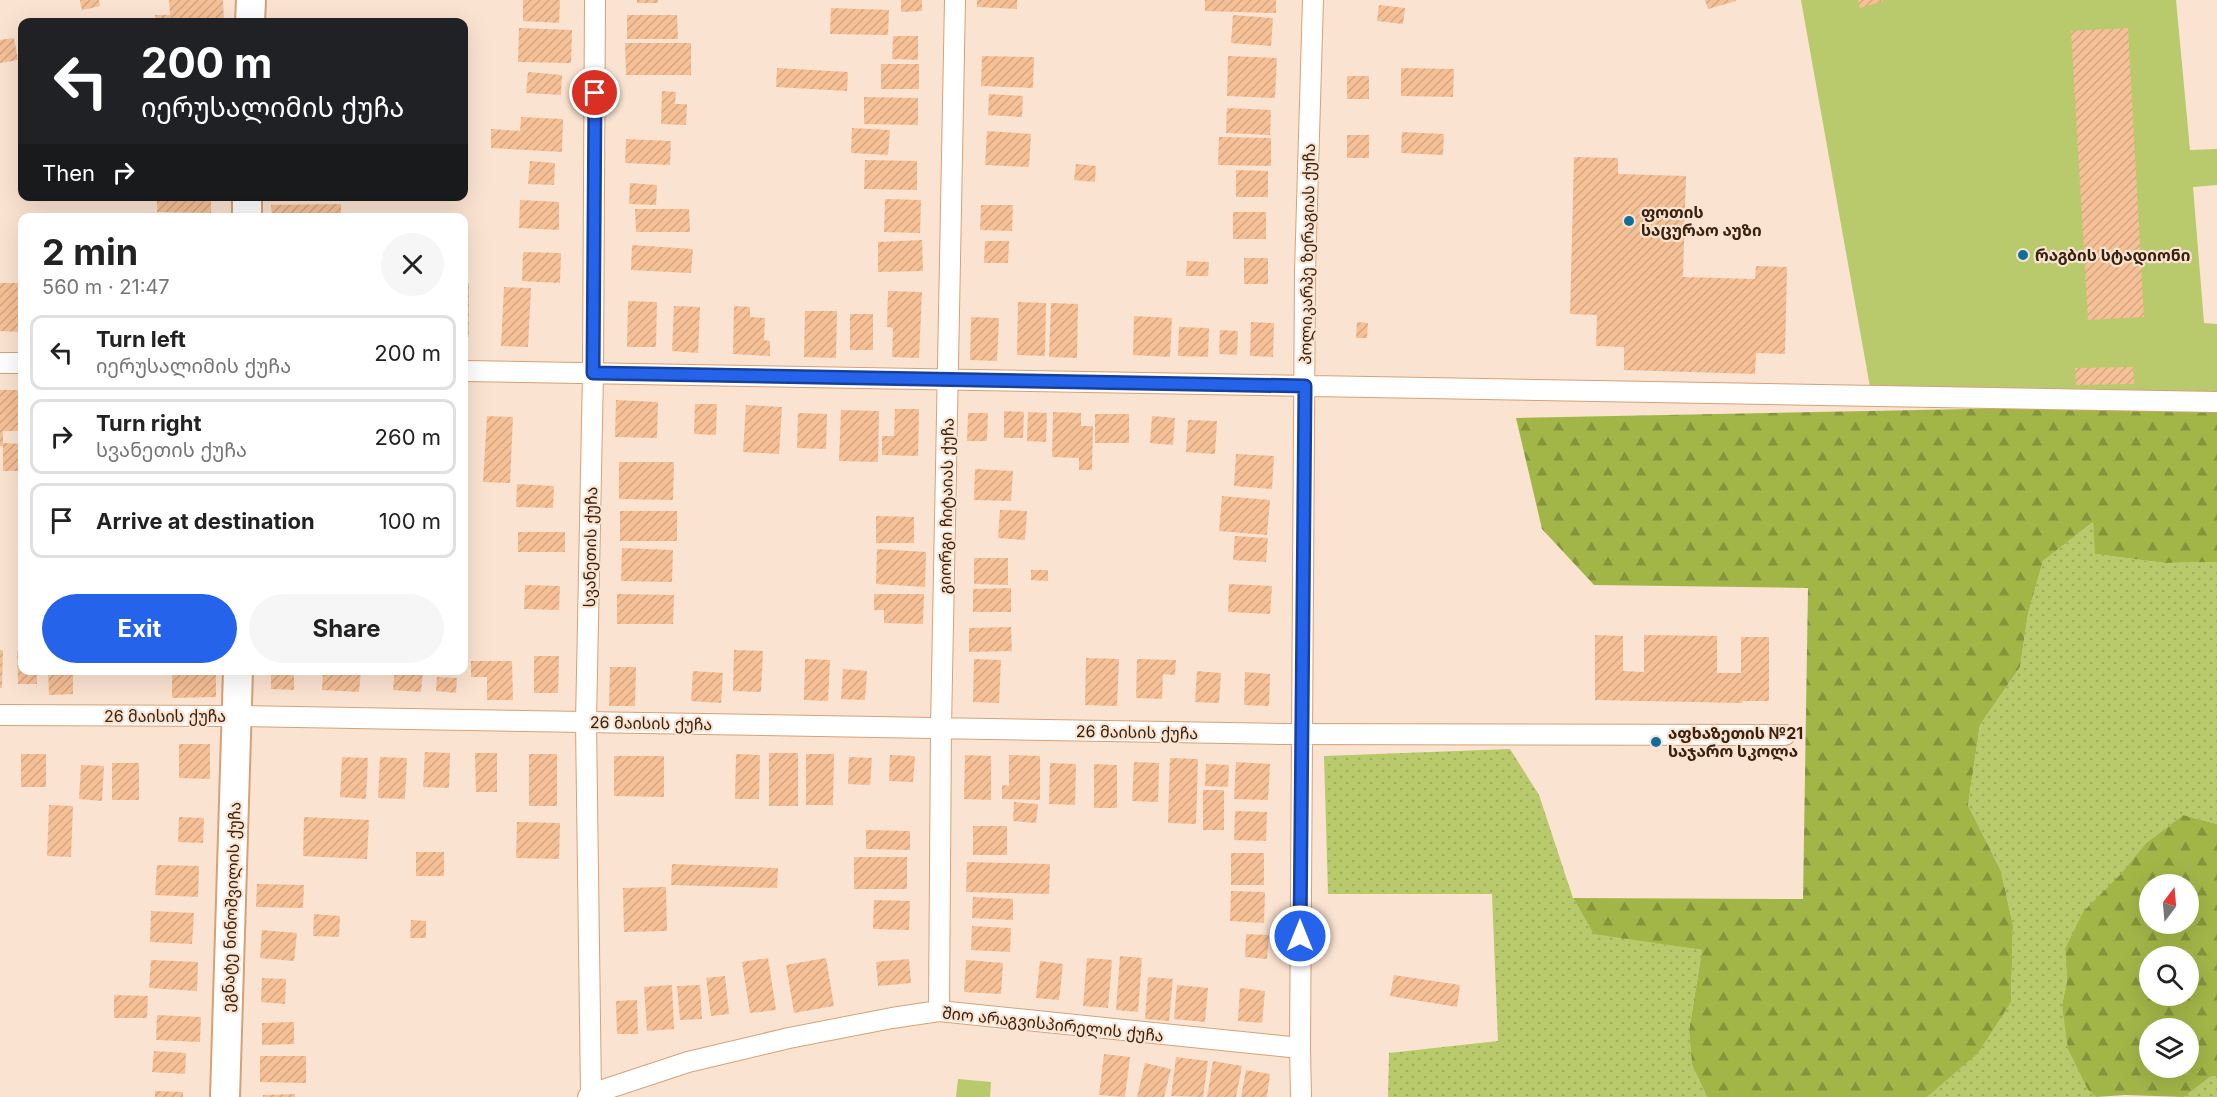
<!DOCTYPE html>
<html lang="en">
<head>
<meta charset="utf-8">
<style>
	body { margin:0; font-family:Inter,"Noto Sans Georgian",sans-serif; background:#f6f6f6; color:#222; height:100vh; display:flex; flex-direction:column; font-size:22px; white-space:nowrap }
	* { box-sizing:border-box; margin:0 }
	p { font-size:20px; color:#767676 }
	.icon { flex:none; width:33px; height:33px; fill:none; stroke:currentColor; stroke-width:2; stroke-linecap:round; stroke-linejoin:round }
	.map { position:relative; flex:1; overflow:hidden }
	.panel { position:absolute; left:18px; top:213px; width:450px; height:462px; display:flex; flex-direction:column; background:#fff; border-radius:12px; box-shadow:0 6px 24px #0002 }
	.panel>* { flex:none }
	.top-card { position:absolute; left:18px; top:18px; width:450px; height:183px; border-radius:12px; box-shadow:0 6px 24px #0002; background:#202124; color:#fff; overflow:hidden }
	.needle { width:39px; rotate:16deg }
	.controls { position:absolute; left:2139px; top:874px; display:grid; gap:12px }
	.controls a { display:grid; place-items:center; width:60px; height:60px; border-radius:50%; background:#fff; box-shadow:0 6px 24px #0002; font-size:30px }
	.pin { position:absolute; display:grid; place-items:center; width:51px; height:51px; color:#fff; margin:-26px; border:3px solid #fff; border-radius:50%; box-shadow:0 2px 6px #0007 }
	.me { position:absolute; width:66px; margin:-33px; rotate:0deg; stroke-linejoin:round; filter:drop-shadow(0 0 4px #0008) }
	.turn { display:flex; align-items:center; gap:21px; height:126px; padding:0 24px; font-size:27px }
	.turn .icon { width:78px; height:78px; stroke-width:2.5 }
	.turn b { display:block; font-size:42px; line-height:51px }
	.then { display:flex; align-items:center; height:57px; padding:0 24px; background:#0003; gap:12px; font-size:22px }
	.round { display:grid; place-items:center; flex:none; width:63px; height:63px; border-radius:32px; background:#f6f6f6 }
	.head { display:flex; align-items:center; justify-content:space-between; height:102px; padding:0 24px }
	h1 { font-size:36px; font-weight:700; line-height:45px }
	.action { display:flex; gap:12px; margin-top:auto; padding:12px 24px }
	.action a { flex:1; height:69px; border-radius:36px; background:#2563eb; color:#fff; font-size:24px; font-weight:700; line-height:69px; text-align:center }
	.action a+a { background:#f6f6f6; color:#222 }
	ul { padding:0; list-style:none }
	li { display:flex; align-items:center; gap:18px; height:75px; margin:0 12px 9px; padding:0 12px; border:3px solid #e0e0e0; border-radius:12px }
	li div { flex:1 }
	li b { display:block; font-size:22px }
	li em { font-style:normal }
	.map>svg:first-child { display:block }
	.grass { fill:url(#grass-dots) }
	.forest { fill:url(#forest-firs); fill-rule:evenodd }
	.park { fill:#b8ca6c }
	.building { fill:url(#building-hatch) }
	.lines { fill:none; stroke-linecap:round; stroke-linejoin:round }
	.street-casing { stroke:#d8a075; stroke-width:22 }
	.secondary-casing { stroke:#d8a075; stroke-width:32 }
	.street { stroke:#fff; stroke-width:20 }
	.secondary { stroke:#fff; stroke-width:28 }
	.route-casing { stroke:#184099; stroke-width:15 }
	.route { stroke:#2563eb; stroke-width:10 }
	.poi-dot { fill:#116d9c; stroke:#fbe3d1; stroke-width:2 }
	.labels { text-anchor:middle; stroke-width:4.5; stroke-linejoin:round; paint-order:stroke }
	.poi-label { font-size:16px; font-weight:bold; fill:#37210f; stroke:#fbe3d1; text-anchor:start }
	.street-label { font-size:16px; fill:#37210f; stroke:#fbe3d1 }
</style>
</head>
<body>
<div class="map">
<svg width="2217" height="1097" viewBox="0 0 2217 1097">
	<defs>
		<pattern id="grass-dots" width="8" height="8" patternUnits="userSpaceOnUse" patternTransform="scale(1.5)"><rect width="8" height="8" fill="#b8ca6c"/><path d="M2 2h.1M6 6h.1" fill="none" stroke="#9fad5c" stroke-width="1.8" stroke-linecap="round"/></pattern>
		<pattern id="forest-firs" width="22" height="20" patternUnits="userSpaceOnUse" patternTransform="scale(1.5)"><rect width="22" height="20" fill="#a2b648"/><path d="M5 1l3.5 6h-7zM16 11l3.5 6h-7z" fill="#85943a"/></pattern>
		<pattern id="building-hatch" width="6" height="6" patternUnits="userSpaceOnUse" patternTransform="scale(1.5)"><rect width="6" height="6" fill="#f6c097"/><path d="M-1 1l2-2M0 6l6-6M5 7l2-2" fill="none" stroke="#d4a581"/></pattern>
	</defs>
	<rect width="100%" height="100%" fill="#fbe3d1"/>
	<path class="grass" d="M2093,522L2096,554L2165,563L2217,562V824L2183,815L2146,843L2065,949L2067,981L2062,1005L2088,1090L2096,1097H1927L2011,1002L2013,925L2001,871L1968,805L1980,725L2020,667L2028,614L2043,561Z
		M1510,749L1539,795L1573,898L1594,933L1702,950L1689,1031L1692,1065L1707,1097H1388L1389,1053L1498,1041L1492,894H1328L1324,756Z
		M2217,1076V1097H2184L2210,1077Z"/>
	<path class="forest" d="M2217,404V562L2165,563L2095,554L2093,522L2043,561L2028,614L2020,667L1980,725L1968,805L2001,871L2013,925L2011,1002L1978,1053L1927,1097H1707L1692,1065L1689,1031L1702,950L1594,934L1573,898L1803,899L1808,588L1594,585L1542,529L1516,418Z
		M2183,815L2217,824V1076L2210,1077L2184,1097L2125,1095L2096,1097L2088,1090L2068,1049L2062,1005L2067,981L2065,949L2083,912L2122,873L2146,843ZM2150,885H2188V924H2150ZM2150,957H2188V996H2150ZM2150,1029H2188V1068H2150Z"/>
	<path class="park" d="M1801,0H2176L2190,150L2217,149V185L2193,187L2204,323L2217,324V392L1870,387Z
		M958,1079L991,1082L990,1097H956Z"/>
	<path class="building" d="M80,0H99L100,6L82,10Z
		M169,0H223L224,22H156L155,15H170Z
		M523,0H560L559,23L523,21Z
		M637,0H658V3H637Z
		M901,0H922V11L901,12Z
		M977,0H1017V9L977,7Z
		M1205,0H1276V13L1205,11Z
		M1705,0H1736V1L1708,9Z
		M1858,0H1883V1L1860,8Z
		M1379,5L1405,8L1403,24L1377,21Z
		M831,8L889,10L888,35L830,34Z
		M627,15H677L678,39H627Z
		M1233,15L1273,18L1271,46L1231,43Z
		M519,28L572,30L571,63L518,62Z
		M2128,28L2144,317L2088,320L2071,31Z
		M893,36H918V60L892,59Z
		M14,38L18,60L0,63V40Z
		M625,43H691V75H626Z
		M982,56L1034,57L1033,88L981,86Z
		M1228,56L1277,58L1275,98L1227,96Z
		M881,64H919V89H881Z
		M777,68L848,72L847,91L776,87Z
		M1401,68L1454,69L1453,97L1401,96Z
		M528,72L562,75L561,95L526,93Z
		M1347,76H1369V99H1347Z
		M662,91L676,92L675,104H687L686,125L661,124Z
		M989,94L1023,96L1022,117L988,115Z
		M864,97L918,98V125L864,124Z
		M1227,108L1271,110L1270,135L1226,133Z
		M521,117L563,119L562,152L491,148V129L520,131Z
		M852,128L890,130L888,155L851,153Z
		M987,131L1031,134L1029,167L985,165Z
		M1402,132L1444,134L1443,155L1401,153Z
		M1347,135H1369V158H1347Z
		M1219,137L1271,138V166L1218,165Z
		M626,139L671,141L670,165L625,163Z
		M1574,157L1618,158V174L1686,176L1683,277L1755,279L1756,266L1787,267L1785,354L1756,353L1755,374L1624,370V347L1596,346L1597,315L1570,314Z
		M865,160L917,161V190L864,189Z
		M530,161L555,163L554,185L528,184Z
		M1076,164L1096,166L1095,182L1074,180Z
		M1236,170L1268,171V197H1236Z
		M630,183L657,185L656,205L629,204Z
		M157,196H211V213L157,212Z
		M885,199L921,200L920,233L884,232Z
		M520,200L559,202V230L519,228Z
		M341,204V218H272L271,205Z
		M981,205H1013L1012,231L980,230Z
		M635,209H689L690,232H636Z
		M1233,212H1266V239H1233Z
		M922,240L923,271L878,272V242Z
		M985,241H1009L1008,263H984Z
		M632,245L693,249L691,273L631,270Z
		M523,252L561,253L560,283L522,281Z
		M1244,258H1268V284H1244Z
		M1187,261L1209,262L1208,276H1186Z
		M0,283H20V332L0,331Z
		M464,283H469V337H464Z
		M504,287L531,288L528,347L501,346Z
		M888,291L922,292L919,358L892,357L893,328L887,327Z
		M628,301L657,302L656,347H627Z
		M1018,302L1046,303L1045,356L1017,355Z
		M1051,303L1078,304L1077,358L1049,357Z
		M674,306L700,307L698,353L672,351Z
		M734,306L750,307V317L765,318L764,340L770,341V356L733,354Z
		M805,311H837L836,358L804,357Z
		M850,314H873V350H850Z
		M1134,316L1172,318L1170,357L1133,355Z
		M971,317L999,318L997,361L970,360Z
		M1251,322L1274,323L1273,357L1250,356Z
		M1357,322L1368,323L1367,338H1356Z
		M1179,327L1209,328L1208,357L1178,356Z
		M1220,330L1238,331L1237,355L1219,354Z
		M2133,367L2134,384L2076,385L2075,368Z
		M0,390H22V431H3V443L22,444V471H3V446H0Z
		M616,400L658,402L657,438L615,437Z
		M695,404H717L716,435L694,434Z
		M746,405L782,407L779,454L743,452Z
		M895,409H919L918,456L882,455V436H894Z
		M841,410L879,411L878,462L839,461Z
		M1004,411L1024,412L1023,438H1004Z
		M1028,412L1047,413L1046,442L1027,441Z
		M1053,412L1081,413V426H1093L1092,470H1079V458L1052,457Z
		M798,413L827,414L826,449L797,448Z
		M968,413H988L987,441H967Z
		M1095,414H1129V443H1095Z
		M487,416L513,417L510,483L483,482Z
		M1152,416L1175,418L1173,445L1150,443Z
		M1188,420L1217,421L1215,454L1186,452Z
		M1236,454L1274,456L1272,489L1234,486Z
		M619,462H674L673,500L619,499Z
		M975,469L1013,471L1011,501L974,500Z
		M517,484L554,486L553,508L516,507Z
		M1222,496L1270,500L1267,535L1219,531Z
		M1000,510L1027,511L1025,540L998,538Z
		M620,511H677V541H620Z
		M876,516L914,517V543H876Z
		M518,532H565V552H518Z
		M1235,536L1268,538L1266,562L1233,560Z
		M622,548L673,550L672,582L621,581Z
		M877,549L926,552L925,587L876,584Z
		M974,558H1008V585L974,584Z
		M1031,570H1048V581L1031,580Z
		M1229,584L1272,586L1270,614L1228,612Z
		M525,585L560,586L559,610L524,609Z
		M1011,588V612H973V589Z
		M617,594L674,595L673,624H617Z
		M874,594H924L923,624L884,623V610H874Z
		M1011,627L1012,651L969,652V628Z
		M1595,635L1623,636V671L1644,672V635L1717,636V673H1741V637H1769V701H1742V703L1595,700Z
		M0,650H3L2,688H0Z
		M734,650L763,651L761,692L733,691Z
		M17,651H22V670H37V684H18Z
		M534,656H559L558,693H534Z
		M1086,658L1119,659L1117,706L1085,705Z
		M805,659L830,660L828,701L804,700Z
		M974,659L1001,660L999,703L973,702Z
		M1137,659L1176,660L1175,675L1163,674L1162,699L1136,698Z
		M471,661H512L513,700H487V677H471Z
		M610,667H636L635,706H609Z
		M843,669L867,671L865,700L841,699Z
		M48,670H73V694L49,695Z
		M172,670H216V697L172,698Z
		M271,670H294V690L271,689Z
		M323,670H361L359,692L322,690Z
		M395,670H423L421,692L393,690Z
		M693,671L723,673L721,703L691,701Z
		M1197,671L1221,673L1219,703L1195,702Z
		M1245,672L1270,674L1269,706L1244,705Z
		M437,677L457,678L456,693L436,691Z
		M179,744H210V779L179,778Z
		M425,752L450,753L449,788L423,787Z
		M475,753H497V792H476Z
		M769,753H798V806H769Z
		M21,754H46V787H21Z
		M529,754H557V806H529Z
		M736,754L760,755L759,799H735Z
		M806,754H834L833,805H806Z
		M890,755L915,756L913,782L889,781Z
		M965,755L991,756V800L964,799Z
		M1009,755L1040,756V800L1002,799V785L1009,786Z
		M614,756H664V797L614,796Z
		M342,757L368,758L366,799L340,797Z
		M380,757L407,758L405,799L378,798Z
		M849,757L872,758L870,785L848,784Z
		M1170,758L1198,759L1196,824L1168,823Z
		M1134,762L1159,763L1158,802L1132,801Z
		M1236,762L1270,764L1268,800L1234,799Z
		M112,763H139V800H112Z
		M1050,763L1076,764L1075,805L1049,804Z
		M1094,764L1117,765V808H1094Z
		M1206,764L1229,765L1228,787L1205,786Z
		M81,765L104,766L102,801L79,799Z
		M1203,790H1224V830H1203Z
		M1014,802L1038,804L1036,823L1013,821Z
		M49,805L73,806L71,857L47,856Z
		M1235,811L1267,812L1266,841L1234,840Z
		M179,817L204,818L203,843L178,842Z
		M304,817L369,820L367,859L303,856Z
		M517,822L560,823L559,859L516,858Z
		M973,826H1007V855H973Z
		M866,830L910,831V850L866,849Z
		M416,852H444V876H416Z
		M1231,853H1264V885H1231Z
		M854,857H907V889H854Z
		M967,862L1050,864L1049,894L966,892Z
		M672,864L778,868L777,888L671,885Z
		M157,865L199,866L198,897L155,895Z
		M257,884L304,885L303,908L256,907Z
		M666,887L667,931L624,932L623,888Z
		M1231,891L1265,892L1264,923L1230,921Z
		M973,897L1013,899V920L972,918Z
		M874,900L910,901L909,930L873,929Z
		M151,911L194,913L192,944L150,942Z
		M314,914L340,916L339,937L313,936Z
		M411,920L426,921V938H410Z
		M972,926L1011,928L1010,952L971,950Z
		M262,930L297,933L294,961L260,958Z
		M1246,934L1269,935L1267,959L1245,957Z
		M1120,956L1142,958L1138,1012L1116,1010Z
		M768,958L776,1010L750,1013L742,962Z
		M826,958L834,1006L794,1013L786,965Z
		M1087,958L1112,960L1108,1008L1083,1006Z
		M909,959L911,983L878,986L876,962Z
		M151,960L198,962L197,991L149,988Z
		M966,960L1003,963L1001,994L964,992Z
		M1040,961L1063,964L1059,1000L1036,998Z
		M1394,975L1460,985L1457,1007L1390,996Z
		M725,976L729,1014L711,1016L706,978Z
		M1148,977L1173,979L1169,1021L1145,1019Z
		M262,978L286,979L285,1004L261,1002Z
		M672,985L674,1029L647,1031L644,987Z
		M700,985L702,1019L680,1020L677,986Z
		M1177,985L1208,988L1205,1022L1174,1019Z
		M1240,988L1265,991L1262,1023L1238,1021Z
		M114,995L148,996L147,1018H114Z
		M637,1000L638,1034H617L616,1001Z
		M157,1015L201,1017L200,1042L156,1040Z
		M294,1022V1044L262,1045V1023Z
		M154,1051L186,1053L185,1074L152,1072Z
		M1104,1054L1130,1057L1125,1097L1099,1095Z
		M260,1056H306V1083L260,1082Z
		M1176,1057L1208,1061L1203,1097L1171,1096Z
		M1213,1061L1242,1066L1236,1097H1207Z
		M1145,1063L1171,1069L1164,1097H1137Z
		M1246,1070L1270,1074L1267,1097H1241Z
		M155,1091L183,1092V1097H155Z
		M295,1094V1097H263V1095Z"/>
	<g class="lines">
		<g class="street-casing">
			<path id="street" d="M0,363H22
				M464,371L2217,402
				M0,715L237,716L1282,734L1785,735
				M939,1011L941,728L955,0
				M1300,1048L1305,272L1313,0
				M591,1094L586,722L593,373L595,0
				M588,1097L591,1094L688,1062L789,1038L892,1018L939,1011L1300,1048L1301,1097"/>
		</g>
		<g class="secondary-casing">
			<path id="secondary" d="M250,22L251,0
				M247,218V196
				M225,1097L238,670"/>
		</g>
		<use href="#street" class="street"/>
		<use href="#secondary" class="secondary"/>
	</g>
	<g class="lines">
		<g class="route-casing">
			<path id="route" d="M595,93L593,373L1305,386L1300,936"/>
		</g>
		<use href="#route" class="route"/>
	</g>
	<g class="poi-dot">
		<circle cx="1629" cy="221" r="6"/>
		<circle cx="2023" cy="255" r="6"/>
		<circle cx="1656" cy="742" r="6"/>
	</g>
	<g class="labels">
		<g class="poi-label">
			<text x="1641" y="218">ფოთის<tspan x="1641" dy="18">საცურაო აუზი</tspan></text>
			<text x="2035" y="261">რაგბის სტადიონი</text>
			<text x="1668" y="739">აფხაზეთის №21<tspan x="1668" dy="18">საჯარო სკოლა</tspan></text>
		</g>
		<g class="street-label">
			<text transform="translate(1307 254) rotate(-89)" y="6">პოლიკარპე ზერაგიას ქუჩა</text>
			<text transform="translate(946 506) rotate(-89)" y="6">გიორგი ჩიტაიას ქუჩა</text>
			<text transform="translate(590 547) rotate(-89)" y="6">სვანეთის ქუჩა</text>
			<text x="165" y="722">26 მაისის ქუჩა</text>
			<text transform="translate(651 723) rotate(1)" y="6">26 მაისის ქუჩა</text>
			<text transform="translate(1137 732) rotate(1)" y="6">26 მაისის ქუჩა</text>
			<text transform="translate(231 907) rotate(-88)" y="6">ეგნატე ნინოშვილის ქუჩა</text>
			<text transform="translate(1053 1024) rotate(6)" y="6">შიო არაგვისპირელის ქუჩა</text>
		</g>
	</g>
</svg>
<div class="controls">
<a><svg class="needle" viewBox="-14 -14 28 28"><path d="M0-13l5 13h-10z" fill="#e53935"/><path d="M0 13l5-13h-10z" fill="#767676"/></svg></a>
<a><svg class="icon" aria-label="search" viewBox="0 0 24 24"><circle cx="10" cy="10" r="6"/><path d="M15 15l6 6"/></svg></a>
<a><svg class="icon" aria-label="layers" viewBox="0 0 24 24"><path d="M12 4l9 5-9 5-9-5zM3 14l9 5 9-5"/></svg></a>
</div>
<div class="pin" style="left:595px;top:93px;background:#d93025"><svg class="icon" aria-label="arrive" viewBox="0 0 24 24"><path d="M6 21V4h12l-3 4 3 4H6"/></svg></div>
<svg class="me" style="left:1300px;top:936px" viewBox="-20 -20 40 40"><circle r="17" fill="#2563eb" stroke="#fff" stroke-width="3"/><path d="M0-11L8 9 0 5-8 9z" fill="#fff"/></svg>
<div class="top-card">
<div class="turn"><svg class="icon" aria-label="left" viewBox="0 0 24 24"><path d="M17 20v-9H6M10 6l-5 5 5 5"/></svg><div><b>200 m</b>იერუსალიმის ქუჩა</div></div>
<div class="then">Then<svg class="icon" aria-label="right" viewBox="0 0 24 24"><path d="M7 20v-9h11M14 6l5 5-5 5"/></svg></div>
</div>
<section class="panel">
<div class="head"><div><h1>2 min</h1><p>560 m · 21:47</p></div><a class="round"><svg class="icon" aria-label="close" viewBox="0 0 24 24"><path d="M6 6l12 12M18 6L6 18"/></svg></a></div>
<ul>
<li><svg class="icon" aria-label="left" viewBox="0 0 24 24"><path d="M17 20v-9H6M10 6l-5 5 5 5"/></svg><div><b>Turn left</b><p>იერუსალიმის ქუჩა</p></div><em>200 m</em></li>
<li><svg class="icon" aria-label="right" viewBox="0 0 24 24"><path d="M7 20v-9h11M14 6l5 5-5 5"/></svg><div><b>Turn right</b><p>სვანეთის ქუჩა</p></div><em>260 m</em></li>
<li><svg class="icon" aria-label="arrive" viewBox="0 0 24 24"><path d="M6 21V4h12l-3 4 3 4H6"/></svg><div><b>Arrive at destination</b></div><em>100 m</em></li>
</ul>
<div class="action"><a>Exit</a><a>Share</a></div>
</section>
</div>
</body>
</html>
